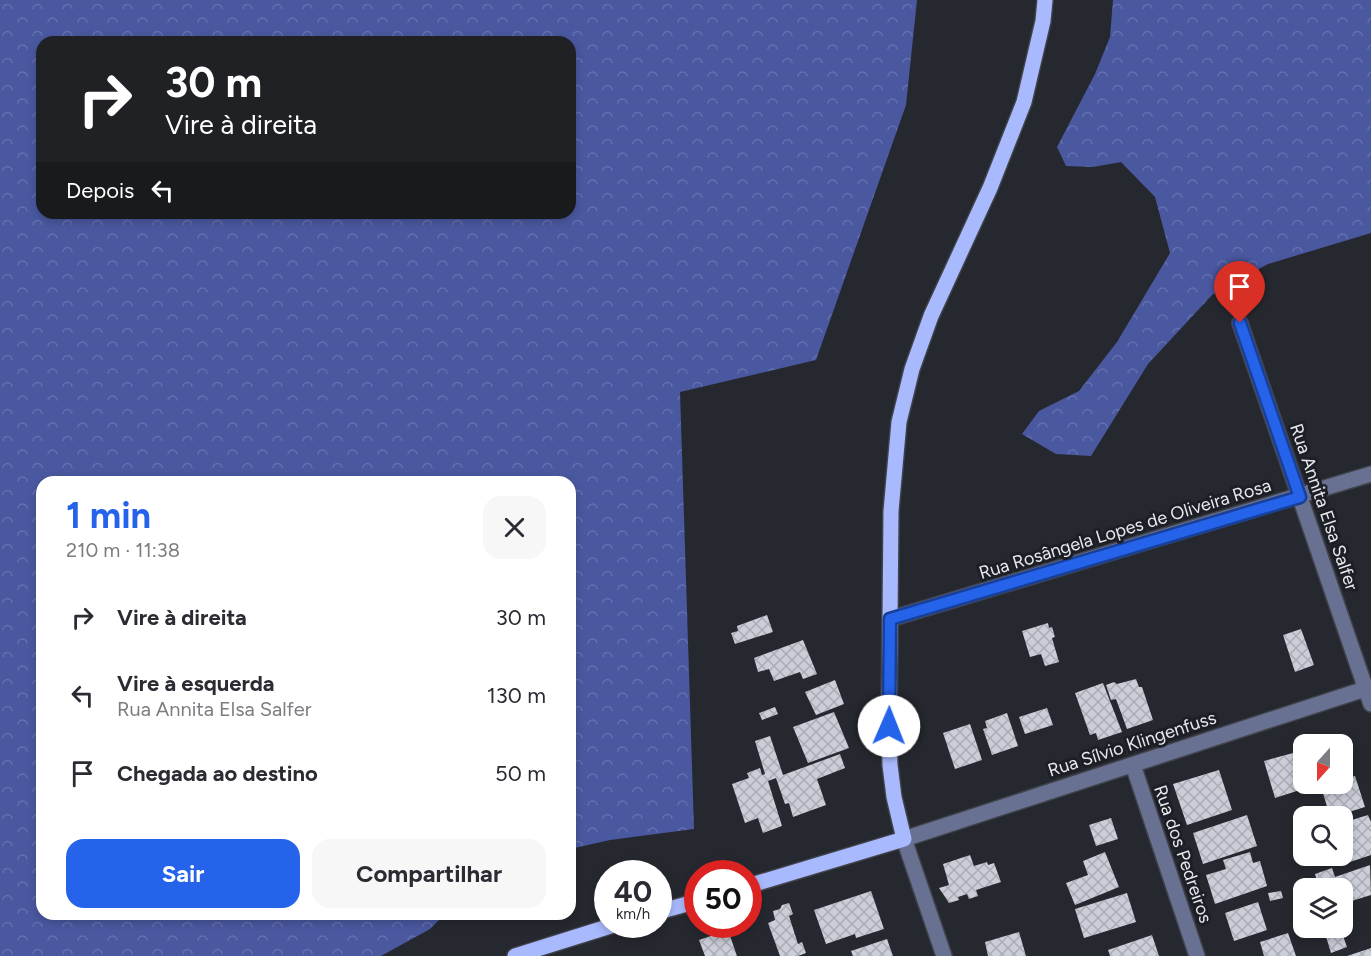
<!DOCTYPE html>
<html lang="pt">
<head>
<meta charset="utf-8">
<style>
	body { margin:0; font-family:Figtree,sans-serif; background:#f7f7f7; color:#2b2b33; height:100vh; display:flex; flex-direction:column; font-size:22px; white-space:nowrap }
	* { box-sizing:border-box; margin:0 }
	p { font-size:20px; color:#7c7c81 }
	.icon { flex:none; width:33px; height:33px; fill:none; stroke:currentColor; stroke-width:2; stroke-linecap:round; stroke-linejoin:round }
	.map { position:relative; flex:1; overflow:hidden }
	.side { position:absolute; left:36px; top:476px; width:540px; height:444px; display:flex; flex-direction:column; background:#fff; border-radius:18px; box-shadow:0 3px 9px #0003 }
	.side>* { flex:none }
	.guide { position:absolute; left:36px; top:36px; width:540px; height:183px; border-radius:18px; box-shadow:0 3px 9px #0003; background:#202124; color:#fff; overflow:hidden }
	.needle { width:39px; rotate:201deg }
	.fabs { position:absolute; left:1293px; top:734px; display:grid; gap:12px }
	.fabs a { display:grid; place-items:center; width:60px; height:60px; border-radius:12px; background:#fff; box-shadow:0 3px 9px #0003; font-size:30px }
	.speed { position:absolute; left:594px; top:860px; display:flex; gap:12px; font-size:30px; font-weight:700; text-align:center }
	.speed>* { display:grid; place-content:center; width:78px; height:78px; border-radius:50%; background:#fff; box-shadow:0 3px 9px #0003; line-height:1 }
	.speed small { font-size:15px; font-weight:400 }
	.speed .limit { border:9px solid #d22; background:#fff; color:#111 }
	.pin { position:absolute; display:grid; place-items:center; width:51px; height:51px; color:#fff; margin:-62px -26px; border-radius:50% 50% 50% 0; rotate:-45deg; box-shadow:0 0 6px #0007 }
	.pin .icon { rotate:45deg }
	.me { position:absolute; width:66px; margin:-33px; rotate:1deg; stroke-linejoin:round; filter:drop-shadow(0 0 4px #0008) }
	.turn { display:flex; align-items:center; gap:21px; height:126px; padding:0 30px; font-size:27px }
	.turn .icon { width:78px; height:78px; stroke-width:2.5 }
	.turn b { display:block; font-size:42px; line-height:51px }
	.then { display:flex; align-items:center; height:57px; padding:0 30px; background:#0003; gap:12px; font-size:22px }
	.round { display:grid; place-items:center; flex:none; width:63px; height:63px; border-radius:18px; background:#f7f7f7 }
	.head { display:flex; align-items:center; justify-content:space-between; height:102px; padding:0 30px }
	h1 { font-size:36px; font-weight:700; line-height:45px; color:#2563eb }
	.action { display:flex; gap:12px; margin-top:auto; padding:12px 30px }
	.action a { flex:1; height:69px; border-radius:18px; background:#2563eb; color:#fff; font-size:24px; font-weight:700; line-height:69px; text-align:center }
	.action a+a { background:#f7f7f7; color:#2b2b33 }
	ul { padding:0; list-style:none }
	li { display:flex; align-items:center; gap:18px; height:78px; padding:0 30px }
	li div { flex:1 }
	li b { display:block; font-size:22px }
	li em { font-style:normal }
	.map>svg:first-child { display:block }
	.forest { fill:url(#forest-crowns); fill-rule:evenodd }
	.building { fill:url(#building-cross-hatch) }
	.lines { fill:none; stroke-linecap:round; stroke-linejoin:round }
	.minor-casing { stroke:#41434b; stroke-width:18 }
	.major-casing { stroke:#41434b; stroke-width:18 }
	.minor { stroke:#687192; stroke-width:15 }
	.major { stroke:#a8b9fd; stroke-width:15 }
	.route-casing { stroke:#184099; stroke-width:15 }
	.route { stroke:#2563eb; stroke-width:10 }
	.labels { text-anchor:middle; stroke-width:6; stroke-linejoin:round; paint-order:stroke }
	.street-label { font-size:18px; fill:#e7e9ee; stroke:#1d1f26 }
</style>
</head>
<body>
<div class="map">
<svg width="1371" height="956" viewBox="0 0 1371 956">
	<defs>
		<pattern id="forest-crowns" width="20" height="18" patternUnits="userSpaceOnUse" patternTransform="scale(1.5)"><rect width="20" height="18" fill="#4a58a0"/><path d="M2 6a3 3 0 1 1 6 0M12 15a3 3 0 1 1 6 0" fill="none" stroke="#6470ae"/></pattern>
		<pattern id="building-cross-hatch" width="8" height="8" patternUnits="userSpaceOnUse" patternTransform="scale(1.5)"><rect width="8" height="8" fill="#cbced8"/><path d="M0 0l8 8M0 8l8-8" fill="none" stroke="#aaacb4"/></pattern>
	</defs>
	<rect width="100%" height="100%" fill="#262830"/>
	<path class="forest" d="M0,0H917L906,105L816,360L680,392L694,829L610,840L570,849V482H42V914H445L430,929L381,956H0ZM42,42H570V213H42Z
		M1113,0H1371V233L1268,264L1212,295L1148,364L1091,456L1056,454L1022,434L1039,411L1079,391L1117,342L1170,253L1155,197L1121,162L1093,167L1066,166L1057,147L1095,74L1110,37Z"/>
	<path class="building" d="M767,615L773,632L735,644L731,633L738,631L737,626Z
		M1048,623L1049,628L1052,627L1055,637L1052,638L1059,662L1045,666L1041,654L1030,657L1022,631Z
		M1301,629L1314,665L1295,672L1283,635Z
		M803,640L817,674L803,679L800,672L774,681L769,669L758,672L754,658Z
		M1136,679L1139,687H1142L1153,720L1127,729L1116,699L1111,700L1106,685L1114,682L1117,684Z
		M835,680L844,704L816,715L805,692Z
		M1103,683L1122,732L1098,740L1096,733L1090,735L1075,693Z
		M775,707L778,714L762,720L759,713Z
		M1047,708L1053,725L1025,734L1019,717Z
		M834,712L849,748L808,763L793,727Z
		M1007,713L1018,746L992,755L983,729L987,728L985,721Z
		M970,724L982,760L955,769L943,733Z
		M770,736L783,775L840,754L845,768L817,779L826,805L793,817L789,803L785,804L776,778L768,781L782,826L763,833L758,818L745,823L732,784L749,778L747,773L760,768L762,775L765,774L755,741Z
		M1304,750V780L1298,785L1300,790L1275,798L1264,761Z
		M1219,770L1232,810L1187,825L1173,784Z
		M1355,776L1365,807L1336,816H1330L1321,787L1334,783H1342V780Z
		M1247,815L1257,846L1203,864L1193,833Z
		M1368,815L1371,822V855L1347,863L1342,850V823Z
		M1111,818L1118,839L1096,846L1089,825Z
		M1105,852L1119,887L1075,905L1066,883L1088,875L1083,861Z
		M1250,852L1253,863L1260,861L1267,886L1215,904L1206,875L1226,869L1223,860Z
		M970,855L974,866L987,862L988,865L994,863L1001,882L976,890L978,896L969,899L967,894L958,897L959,900L949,903L939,888L949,885L943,864Z
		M1370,865L1371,895L1342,904V888H1319L1315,874L1332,868L1335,877Z
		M871,891L884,929L856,938L855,934L826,944L814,910Z
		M1281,891L1283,898L1270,901L1268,893Z
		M1127,893L1136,922L1084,938L1075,909Z
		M1258,902L1267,930L1234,941L1225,913Z
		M789,903L793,914L789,916L798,944L802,942L806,953L798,956H780L768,923L775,920L773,911L780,909L782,905Z
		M1343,914L1349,931L1342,933L1347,947L1331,953L1323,927H1342Z
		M728,930L737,956H705L699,940Z
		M1019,932L1026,956H988L985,942Z
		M1288,933L1296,956H1264L1260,942Z
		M1152,935L1159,956H1110L1108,950Z
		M887,939L893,956H853L851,951Z
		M1371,948V956H1347Z"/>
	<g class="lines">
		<g class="minor-casing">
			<path id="minor" d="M1240,323L1371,704
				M890,619L1371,474
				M1133,765L1197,956
				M944,956L904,839L1371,687"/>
		</g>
		<g class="major-casing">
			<path id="major" d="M748,886L904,839L894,797L890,765L889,726L891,511L899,422L912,369L931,316L990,188L1024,102L1043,21L1045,0
				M658,912L698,901
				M515,956L617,924"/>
		</g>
		<use href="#minor" class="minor"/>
		<use href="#major" class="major"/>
	</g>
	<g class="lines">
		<g class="route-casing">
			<path id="route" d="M889,726L890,619L1300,497L1240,323"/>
		</g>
		<use href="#route" class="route"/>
	</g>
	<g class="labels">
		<g class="street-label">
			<text transform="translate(1324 507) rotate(71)" y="6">Rua Annita Elsa Salfer</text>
			<text transform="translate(1125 529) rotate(-17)" y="6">Rua Rosângela Lopes de Oliveira Rosa</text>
			<text transform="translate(1132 744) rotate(-18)" y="6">Rua Sílvio Klingenfuss</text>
			<text transform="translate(1183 854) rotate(71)" y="6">Rua dos Pedreiros</text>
		</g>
	</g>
</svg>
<div class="fabs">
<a><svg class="needle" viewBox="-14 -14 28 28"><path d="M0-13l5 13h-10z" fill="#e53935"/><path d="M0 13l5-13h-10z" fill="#7c7c81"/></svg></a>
<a><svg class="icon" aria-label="search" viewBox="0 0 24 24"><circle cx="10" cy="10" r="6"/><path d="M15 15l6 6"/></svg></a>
<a><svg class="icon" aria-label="layers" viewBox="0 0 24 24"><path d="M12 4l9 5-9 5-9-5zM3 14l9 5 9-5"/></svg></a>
</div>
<div class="speed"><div>40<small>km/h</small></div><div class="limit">50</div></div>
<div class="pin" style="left:1240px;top:323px;background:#d93025"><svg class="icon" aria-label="arrive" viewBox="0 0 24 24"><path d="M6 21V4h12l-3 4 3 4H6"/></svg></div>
<svg class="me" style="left:889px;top:726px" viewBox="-20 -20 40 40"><circle r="19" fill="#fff"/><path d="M0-13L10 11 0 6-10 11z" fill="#2563eb"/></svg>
<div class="guide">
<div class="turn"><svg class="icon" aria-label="right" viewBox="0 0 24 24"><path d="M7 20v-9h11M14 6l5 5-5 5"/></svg><div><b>30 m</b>Vire à direita</div></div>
<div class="then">Depois<svg class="icon" aria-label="left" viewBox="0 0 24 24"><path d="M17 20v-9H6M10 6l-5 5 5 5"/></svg></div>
</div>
<section class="side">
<div class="head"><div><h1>1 min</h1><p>210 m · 11:38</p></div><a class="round"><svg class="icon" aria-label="close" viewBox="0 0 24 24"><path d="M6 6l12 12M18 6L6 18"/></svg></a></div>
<ul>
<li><svg class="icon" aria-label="right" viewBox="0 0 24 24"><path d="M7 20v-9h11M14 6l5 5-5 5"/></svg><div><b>Vire à direita</b></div><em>30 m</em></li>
<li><svg class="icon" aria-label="left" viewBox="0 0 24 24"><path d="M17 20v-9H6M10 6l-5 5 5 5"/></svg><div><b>Vire à esquerda</b><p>Rua Annita Elsa Salfer</p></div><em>130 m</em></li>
<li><svg class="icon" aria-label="arrive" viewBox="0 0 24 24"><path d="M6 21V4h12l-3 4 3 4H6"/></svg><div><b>Chegada ao destino</b></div><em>50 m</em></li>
</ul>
<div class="action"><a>Sair</a><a>Compartilhar</a></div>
</section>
</div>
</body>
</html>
